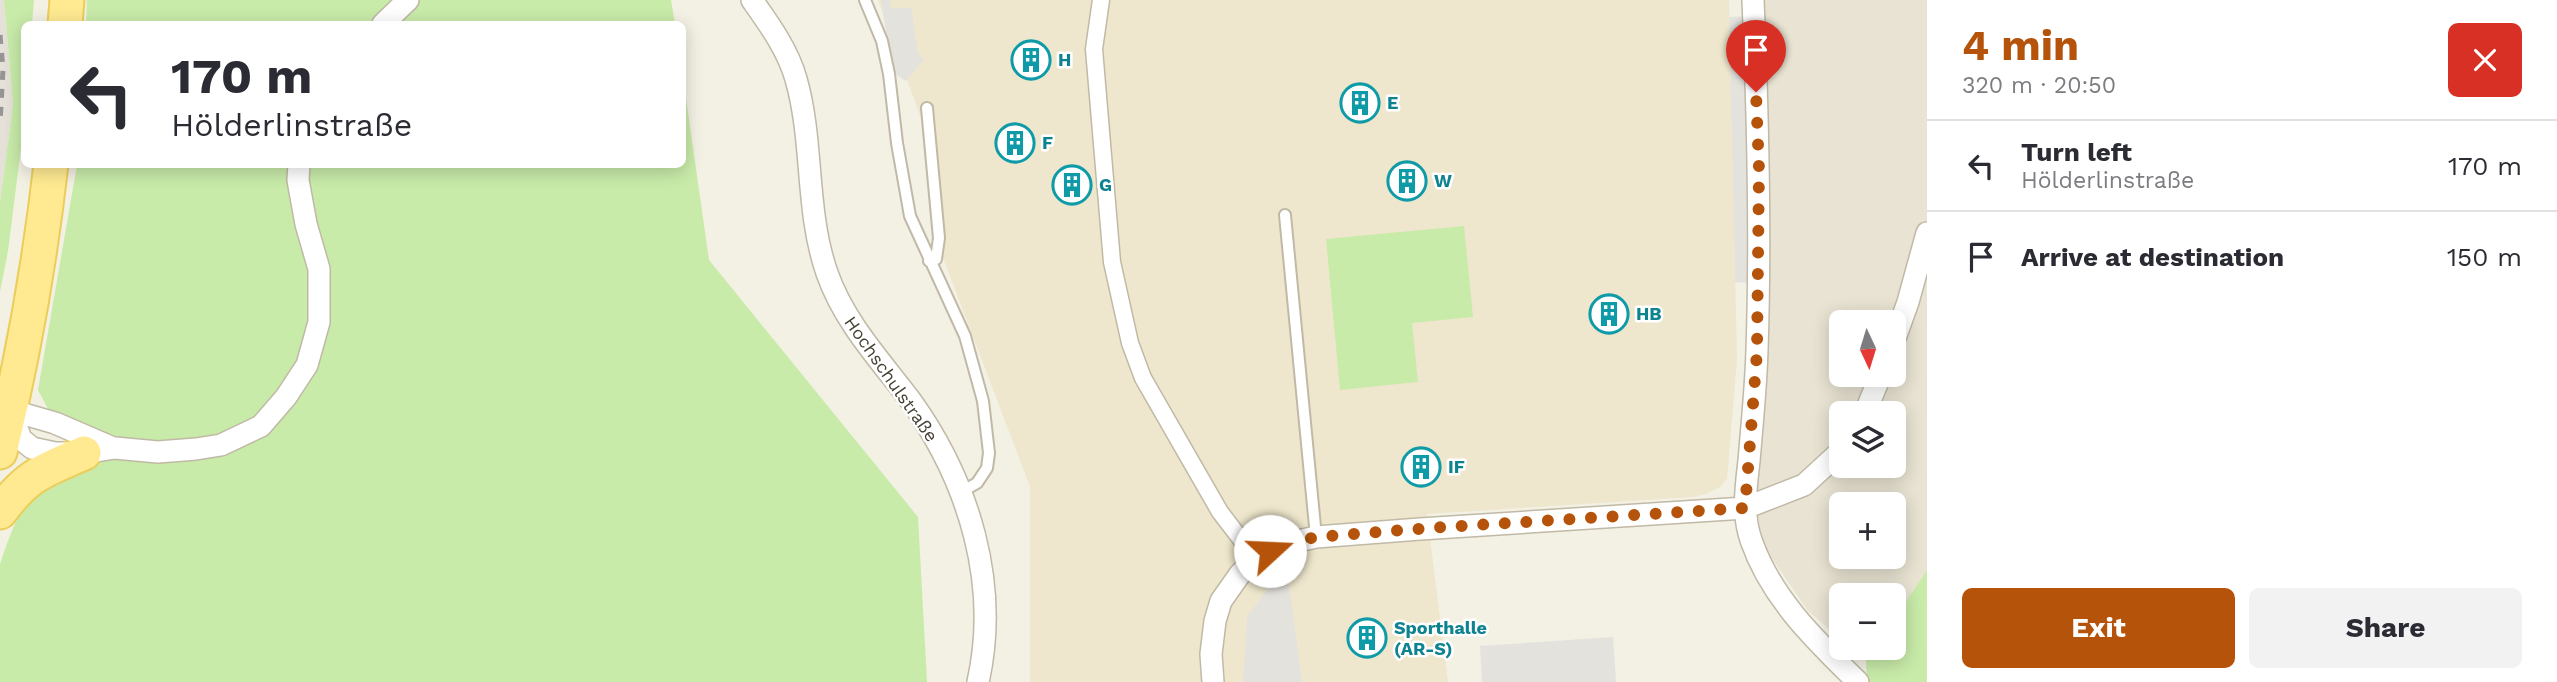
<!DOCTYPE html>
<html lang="en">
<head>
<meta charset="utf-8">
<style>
	body { margin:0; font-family:"Work Sans",sans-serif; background:#f2f2f3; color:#2b2b33; height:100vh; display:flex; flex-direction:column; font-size:26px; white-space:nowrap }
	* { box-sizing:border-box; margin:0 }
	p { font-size:23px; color:#7c7c81 }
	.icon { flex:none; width:38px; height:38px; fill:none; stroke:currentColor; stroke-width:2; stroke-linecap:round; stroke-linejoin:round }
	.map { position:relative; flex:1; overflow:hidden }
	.side { display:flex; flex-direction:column; background:#fff; width:630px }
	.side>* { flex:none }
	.hud { position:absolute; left:21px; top:21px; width:665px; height:147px; border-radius:10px; box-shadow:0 4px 18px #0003; background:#fff; color:#2b2b33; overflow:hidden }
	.needle { width:46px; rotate:176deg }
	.controls { position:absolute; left:1829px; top:310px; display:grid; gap:14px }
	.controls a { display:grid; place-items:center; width:77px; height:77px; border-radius:10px; background:#fff; box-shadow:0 4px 18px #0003; font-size:35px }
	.pin { position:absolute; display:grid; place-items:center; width:60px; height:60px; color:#fff; margin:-72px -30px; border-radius:50% 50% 50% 0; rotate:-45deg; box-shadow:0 0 7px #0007 }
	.pin .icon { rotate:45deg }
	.me { position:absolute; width:77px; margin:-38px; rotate:70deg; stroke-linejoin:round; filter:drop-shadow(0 0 5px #0008) }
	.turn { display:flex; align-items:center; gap:24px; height:147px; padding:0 35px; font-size:32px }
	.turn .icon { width:91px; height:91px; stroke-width:2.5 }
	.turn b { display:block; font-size:49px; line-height:60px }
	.round { display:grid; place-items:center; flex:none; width:74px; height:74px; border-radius:10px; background:#f2f2f3 }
	.headline { display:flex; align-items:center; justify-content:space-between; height:119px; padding:0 35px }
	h1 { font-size:42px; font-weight:700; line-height:52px; color:#b45309 }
	.action { display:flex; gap:14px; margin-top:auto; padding:14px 35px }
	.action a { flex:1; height:80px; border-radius:10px; background:#b45309; color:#fff; font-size:28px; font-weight:700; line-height:80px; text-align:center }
	.action a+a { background:#f2f2f3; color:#2b2b33 }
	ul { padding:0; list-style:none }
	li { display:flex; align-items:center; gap:21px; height:91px; padding:0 35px; border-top:2px solid #e1e1e2 }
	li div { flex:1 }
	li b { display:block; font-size:26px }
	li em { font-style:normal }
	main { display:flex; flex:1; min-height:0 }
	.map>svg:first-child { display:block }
	.residential { fill:#e8e3d2; fill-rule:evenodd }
	.industrial { fill:#e5e1d9 }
	.education { fill:#eee7cd }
	.green { fill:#c8eba9 }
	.parking { fill:#e4e2dd }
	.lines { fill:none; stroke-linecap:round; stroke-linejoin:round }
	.service-casing { stroke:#c0b9a6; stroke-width:14 }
	.pedestrian-casing { stroke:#c0b9a6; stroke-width:19 }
	.minor-casing { stroke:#c0b9a6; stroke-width:24 }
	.primary-casing { stroke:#eccd59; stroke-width:37 }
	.service { stroke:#fff; stroke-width:10 }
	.pedestrian { stroke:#fff; stroke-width:16 }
	.minor { stroke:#fff; stroke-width:21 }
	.primary { stroke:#ffea92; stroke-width:33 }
	.rail { stroke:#959595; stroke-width:5; stroke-dasharray:9 9; stroke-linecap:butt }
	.route { stroke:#b45309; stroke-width:12; stroke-dasharray:0 21.6 }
	.labels { text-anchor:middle; stroke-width:5; stroke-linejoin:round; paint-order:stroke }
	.culture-label { font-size:18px; font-weight:bold; fill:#0d838f; stroke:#fff; text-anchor:start }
	.street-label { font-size:18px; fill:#464134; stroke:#fff }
</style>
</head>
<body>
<main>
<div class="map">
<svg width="1927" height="682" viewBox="0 0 1927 682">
	<rect width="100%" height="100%" fill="#f3f0e4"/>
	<path class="residential" d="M1760,0H1927V570L1894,620V595H1841V639L1808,611L1758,538L1749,455ZM1841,322H1894V374H1841ZM1841,413H1894V466H1841ZM1841,504H1894V556H1841Z"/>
	<path class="industrial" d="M0,0H4L13,104L0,203Z"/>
	<path class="education" d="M878,0H1729L1737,359L1727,479L1720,487L1708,493L1694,497L1427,514L1448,682H1030V487L931,226L921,118Z"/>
	<path class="green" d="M4,0H34L32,24H24V124L8,251L0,292V203L13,104Z
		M87,0H671L675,24H86Z
		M683,77L709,260L918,517L927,682H0V565C4,551 19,509 28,500C43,485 62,479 82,473L38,390L77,165L682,164Z
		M1464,226L1473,317L1412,323L1418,382L1340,390L1326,239Z
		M1927,570V682H1867L1866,660L1875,648H1894V620Z"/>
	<path class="parking" d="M881,0H890L891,8H911L918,53L924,60L906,81L892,72Z
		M1748,16L1751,153L1748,283L1735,282L1729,17Z
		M1288,576L1302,682H1243L1247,617L1268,588Z
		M1613,637L1616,682H1482L1480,646Z"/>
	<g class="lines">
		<g class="service-casing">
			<path id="service" d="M865,0L882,41L889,74L897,143L910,216L965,336L983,401L989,453L987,468L977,483L961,492
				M927,108L939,238L936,259L929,261
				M1285,215L1316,537"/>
		</g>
		<g class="pedestrian-casing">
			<path id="pedestrian" d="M1101,0L1094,49L1112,262L1130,343L1143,378L1220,512L1256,559"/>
		</g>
		<g class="minor-casing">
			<path id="minor" d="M752,0C769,24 788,50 796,79C814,142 805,210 827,273C844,322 880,360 911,401C969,482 1000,584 978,682
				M1753,0C1758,117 1761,233 1757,350C1756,387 1752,424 1749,461C1746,487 1742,514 1751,540C1771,598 1815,640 1858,682
				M383,24L408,0
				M1894,341L1908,302L1927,233
				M10,410L55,423L113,448
				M11,412L21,439L32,448L55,453H84L115,448L158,452L196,449L221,445L261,426L286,397L307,365L319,322V269L306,224L298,180L299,164
				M1865,413L1881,374
				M1213,682L1211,654L1215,621L1221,601L1240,574L1256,559L1285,544L1316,537L1420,529L1745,508L1804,485L1841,451"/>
		</g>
		<g class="primary-casing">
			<path id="primary" d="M65,24L67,0
				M0,452C23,358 40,261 51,164
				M0,512C28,474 43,471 84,453"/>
		</g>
		<use href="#service" class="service"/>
		<use href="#pedestrian" class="pedestrian"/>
		<use href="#minor" class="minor"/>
		<use href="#primary" class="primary"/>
		<path class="rail" d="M0,35L3,69L0,124"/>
	</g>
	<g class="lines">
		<path class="route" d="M1270,551L1285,544L1316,537L1430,528L1745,508L1757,352L1759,169L1756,92"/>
	</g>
	<defs>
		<g id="building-ring" transform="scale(2.0125)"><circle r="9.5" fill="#fff" stroke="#0f9aa8" stroke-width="1.5"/><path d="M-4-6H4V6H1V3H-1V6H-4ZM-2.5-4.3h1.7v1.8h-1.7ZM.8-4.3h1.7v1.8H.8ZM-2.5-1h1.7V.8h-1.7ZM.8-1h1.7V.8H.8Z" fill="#0f9aa8"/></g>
	</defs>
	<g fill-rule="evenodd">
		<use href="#building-ring" x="1031" y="60"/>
		<use href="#building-ring" x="1360" y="103"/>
		<use href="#building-ring" x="1015" y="143"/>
		<use href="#building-ring" x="1407" y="181"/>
		<use href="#building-ring" x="1072" y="185"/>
		<use href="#building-ring" x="1609" y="314"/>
		<use href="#building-ring" x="1421" y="467"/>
		<use href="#building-ring" x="1367" y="638"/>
	</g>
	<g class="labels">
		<g class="culture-label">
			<text x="1058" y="66">H</text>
			<text x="1387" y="109">E</text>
			<text x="1042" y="149">F</text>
			<text x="1434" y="187">W</text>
			<text x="1099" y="191">G</text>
			<text x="1636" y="320">HB</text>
			<text x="1448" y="473">IF</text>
			<text x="1394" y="634">Sporthalle<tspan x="1394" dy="21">(AR-S)</tspan></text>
		</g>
		<g class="street-label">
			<text transform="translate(891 379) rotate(55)" y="6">Hochschulstraße</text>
		</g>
	</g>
</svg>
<div class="controls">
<a><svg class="needle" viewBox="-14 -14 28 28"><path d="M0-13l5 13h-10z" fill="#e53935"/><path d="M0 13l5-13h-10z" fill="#7c7c81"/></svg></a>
<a><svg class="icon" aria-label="layers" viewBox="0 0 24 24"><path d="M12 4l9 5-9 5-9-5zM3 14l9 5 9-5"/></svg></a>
<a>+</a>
<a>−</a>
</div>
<div class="pin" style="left:1756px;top:92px;background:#d93025"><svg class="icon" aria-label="arrive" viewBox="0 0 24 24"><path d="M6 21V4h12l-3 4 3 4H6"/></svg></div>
<svg class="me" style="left:1270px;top:551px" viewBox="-20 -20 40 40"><circle r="19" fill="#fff"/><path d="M0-13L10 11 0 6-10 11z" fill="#b45309"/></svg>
<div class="hud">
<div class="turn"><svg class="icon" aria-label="left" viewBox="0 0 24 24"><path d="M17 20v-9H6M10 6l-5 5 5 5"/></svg><div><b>170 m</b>Hölderlinstraße</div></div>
</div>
</div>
<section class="side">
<div class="headline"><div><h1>4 min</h1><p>320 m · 20:50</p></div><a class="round" style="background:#d93025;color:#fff"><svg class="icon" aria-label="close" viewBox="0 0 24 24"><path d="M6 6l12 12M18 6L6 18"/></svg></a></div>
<ul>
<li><svg class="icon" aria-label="left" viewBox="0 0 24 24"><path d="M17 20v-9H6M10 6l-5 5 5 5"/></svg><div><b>Turn left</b><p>Hölderlinstraße</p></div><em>170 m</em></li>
<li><svg class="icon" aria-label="arrive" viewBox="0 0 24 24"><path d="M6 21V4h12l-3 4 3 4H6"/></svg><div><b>Arrive at destination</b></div><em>150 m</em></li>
</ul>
<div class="action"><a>Exit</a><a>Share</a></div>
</section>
</main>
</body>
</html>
